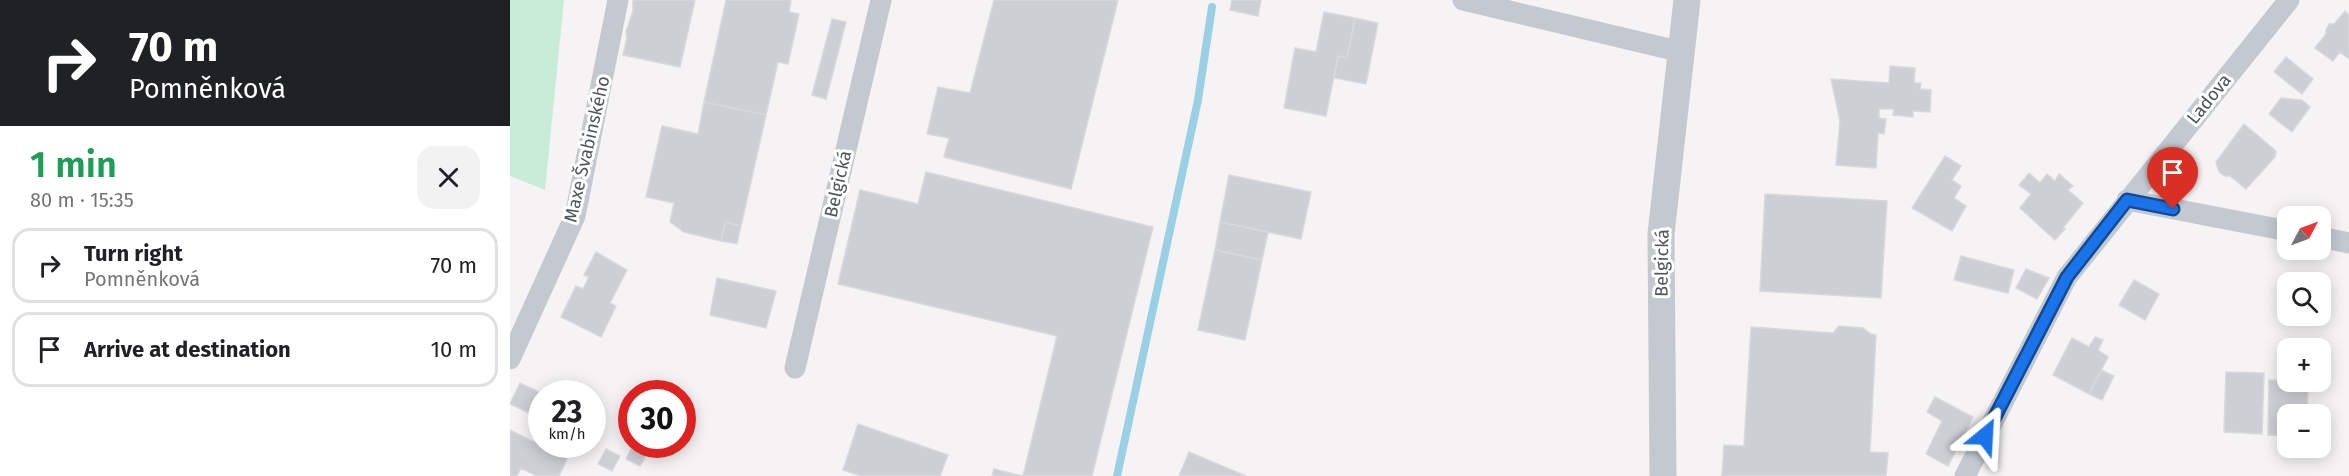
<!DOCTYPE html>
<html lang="en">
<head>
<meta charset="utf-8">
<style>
	body { margin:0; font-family:"Fira Sans",sans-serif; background:#f2f2f2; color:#202124; height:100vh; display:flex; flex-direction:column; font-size:22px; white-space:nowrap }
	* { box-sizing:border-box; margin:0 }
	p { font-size:20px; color:#757577 }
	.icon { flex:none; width:33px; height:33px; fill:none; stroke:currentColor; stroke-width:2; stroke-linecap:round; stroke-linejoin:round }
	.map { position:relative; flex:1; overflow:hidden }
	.details { display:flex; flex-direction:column; background:#fff; width:510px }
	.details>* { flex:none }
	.guide { background:#202124; color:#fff; overflow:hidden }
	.needle { width:39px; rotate:49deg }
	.buttons { position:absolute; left:1767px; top:206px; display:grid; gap:12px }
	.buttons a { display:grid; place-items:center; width:54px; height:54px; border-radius:12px; background:#fff; box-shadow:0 3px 15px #0003; font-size:30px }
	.speed { position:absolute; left:18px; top:380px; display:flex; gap:12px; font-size:30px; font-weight:700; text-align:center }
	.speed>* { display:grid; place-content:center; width:78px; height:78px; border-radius:50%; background:#fff; box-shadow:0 3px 15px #0003; line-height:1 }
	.speed small { font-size:15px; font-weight:400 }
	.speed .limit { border:9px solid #d22; background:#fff; color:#111 }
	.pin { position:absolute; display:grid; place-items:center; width:51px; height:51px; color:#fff; margin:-62px -26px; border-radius:50% 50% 50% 0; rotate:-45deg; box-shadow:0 0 6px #0007 }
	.pin .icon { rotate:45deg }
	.me { position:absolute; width:66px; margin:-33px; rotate:27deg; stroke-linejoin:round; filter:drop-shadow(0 0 4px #0008) }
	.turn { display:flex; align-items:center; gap:21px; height:126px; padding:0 30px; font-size:27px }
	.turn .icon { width:78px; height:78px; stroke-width:2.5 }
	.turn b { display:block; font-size:42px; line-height:51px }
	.round { display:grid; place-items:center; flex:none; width:63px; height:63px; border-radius:18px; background:#f2f2f2 }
	.overview { display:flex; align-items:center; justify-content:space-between; height:102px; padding:0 30px }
	h1 { font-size:36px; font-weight:600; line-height:45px; color:#1e9e55 }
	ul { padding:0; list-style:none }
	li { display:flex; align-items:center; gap:18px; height:75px; margin:0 12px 9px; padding:0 18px; border:3px solid #e0e0e0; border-radius:18px }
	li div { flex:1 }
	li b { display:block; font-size:22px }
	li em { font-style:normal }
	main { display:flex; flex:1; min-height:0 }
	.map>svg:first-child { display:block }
	.green { fill:#c8ecd8 }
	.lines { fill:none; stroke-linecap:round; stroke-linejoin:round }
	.stream { stroke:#9ad0e4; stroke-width:8 }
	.building { fill:#cdcfd4; stroke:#d8d9dd; stroke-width:1.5 }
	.minor { stroke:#c3c9cf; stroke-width:21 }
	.tertiary { stroke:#c3c9cf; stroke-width:27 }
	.route-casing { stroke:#114b97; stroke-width:15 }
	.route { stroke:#1a73e8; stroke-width:10 }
	.labels { text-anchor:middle; stroke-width:6; stroke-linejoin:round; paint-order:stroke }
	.street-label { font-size:18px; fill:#4c555e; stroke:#fff }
</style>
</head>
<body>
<main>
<section class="details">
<div class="guide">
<div class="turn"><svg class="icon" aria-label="right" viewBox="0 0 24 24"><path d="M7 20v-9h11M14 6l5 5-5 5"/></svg><div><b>70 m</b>Pomněnková</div></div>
</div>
<div class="overview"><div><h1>1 min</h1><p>80 m · 15:35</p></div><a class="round"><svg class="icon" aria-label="close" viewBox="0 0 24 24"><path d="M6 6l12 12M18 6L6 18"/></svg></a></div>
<ul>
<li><svg class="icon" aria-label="right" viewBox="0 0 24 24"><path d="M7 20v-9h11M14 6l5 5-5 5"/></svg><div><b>Turn right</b><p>Pomněnková</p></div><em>70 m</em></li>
<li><svg class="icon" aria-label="arrive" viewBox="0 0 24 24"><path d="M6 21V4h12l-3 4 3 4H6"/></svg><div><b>Arrive at destination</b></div><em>10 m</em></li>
</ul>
</section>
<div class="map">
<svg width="1839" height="476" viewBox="0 0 1839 476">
	<rect width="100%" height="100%" fill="#f5f3f3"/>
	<path class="green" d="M0,0H54L35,190L0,176Z"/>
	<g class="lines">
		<path class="stream" d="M607,476L688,100L702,7"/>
	</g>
	<path class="building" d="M123,0H185L170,67L113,55L117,38L116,32L123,11Z
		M216,0H281L279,12L289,14L278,64L268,62L256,115L194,102Z
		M484,0H608L561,189L434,157L439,138L417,134L428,87L460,93Z
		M722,0H751L748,16L720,10Z
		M1835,11L1839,15V59L1830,52L1823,61L1805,48L1816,34V30L1819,24H1824Z
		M814,12L845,18L837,58L828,56L816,116L774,108L785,48L806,52Z
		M845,18L868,23L856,84L824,78L828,56L837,58Z
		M322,19L336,22L316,99L302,95Z
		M1776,57L1803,79L1792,94L1764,72Z
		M1380,66L1405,68L1404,83H1411L1410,89L1421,90L1420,112L1403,111V117L1383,115L1384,109H1369V118L1376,119L1374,134L1368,133L1366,168L1326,165L1330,121L1321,79L1379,83Z
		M1771,98L1792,100L1800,107L1782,132L1759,114Z
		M194,102L256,115L231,226L215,222L211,241L174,232L160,222L164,203L136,197L152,126L188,134Z
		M1734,124L1766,151L1765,157L1736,189L1720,176H1715L1709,172L1706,162Z
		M1435,156L1451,166L1442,180L1451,186L1444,198L1456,206L1442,231L1402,208Z
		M416,172L643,227L582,476H513L547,336L328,284L350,190L408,204Z
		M1519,173L1530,183L1537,174L1545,181L1549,174L1563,186L1558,190L1573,203L1553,228L1555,229L1545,240L1510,208L1521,194L1509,185Z
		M719,175L801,192L791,239L710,222Z
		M1255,194L1377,201L1371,298L1250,291Z
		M215,222L231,226L227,244L211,241Z
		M710,222L758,232L752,260L705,250Z
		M705,250L752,260L735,340L688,330Z
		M86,252L117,270L100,303L106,306L91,337L51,317L66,286L73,289L79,277L74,275Z
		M1451,256L1504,270L1498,293L1444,280Z
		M1516,269L1539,278L1527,299L1506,288Z
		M207,278L266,291L256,328L200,315Z
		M1624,280L1649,294L1635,320L1609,305Z
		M1329,326L1353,328L1361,334L1366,335L1360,452L1378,453L1376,476H1212L1214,445L1234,446L1241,327L1323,333Z
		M1585,337L1593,340L1588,350L1598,357L1579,394L1543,375L1562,338L1579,347Z
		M1591,370L1604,376L1592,400L1579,394Z
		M1716,372L1754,373L1752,434L1714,432Z
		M1759,380L1798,382L1797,414H1778V436L1758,435Z
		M10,383L31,393L21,414L0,404Z
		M1425,397L1463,417L1438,466L1416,454L1432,421L1417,412Z
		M348,424L438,455L430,476H351L333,470Z
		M0,430L24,442L27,435L32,438V444H44L60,452L49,476H27L11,468L7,476H0Z
		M124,444H142L130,466L116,459Z
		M96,449L110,456L102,471L88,464Z
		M679,452L736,476H669Z
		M484,469L512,476H482Z"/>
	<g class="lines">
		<path class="minor" d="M953,0L1172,52
			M1617,200L1778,231
			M1810,237L1839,243
			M0,359L65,216L108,0
			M285,368L371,0
			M1455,476L1557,277L1779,0"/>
		<path class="tertiary" d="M1153,476L1151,234L1177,0"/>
	</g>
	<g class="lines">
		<g class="route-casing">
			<path id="route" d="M1475,436L1557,277L1617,200L1663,209"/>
		</g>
		<use href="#route" class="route"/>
	</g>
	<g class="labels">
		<g class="street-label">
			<text transform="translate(1699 99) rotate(-51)" y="6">Ladova</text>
			<text transform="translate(77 149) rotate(-77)" y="6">Maxe Švabinského</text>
			<text transform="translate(328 184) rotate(-77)" y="6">Belgická</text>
			<text transform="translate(1152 263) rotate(-89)" y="6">Belgická</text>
		</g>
	</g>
</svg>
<div class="buttons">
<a><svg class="needle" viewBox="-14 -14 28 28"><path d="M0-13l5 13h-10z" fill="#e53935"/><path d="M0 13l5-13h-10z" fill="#757577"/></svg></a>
<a><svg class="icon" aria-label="search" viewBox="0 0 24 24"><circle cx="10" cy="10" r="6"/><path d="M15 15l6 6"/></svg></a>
<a>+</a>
<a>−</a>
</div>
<div class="speed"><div>23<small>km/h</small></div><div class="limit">30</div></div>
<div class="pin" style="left:1663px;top:209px;background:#d93025"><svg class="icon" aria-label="arrive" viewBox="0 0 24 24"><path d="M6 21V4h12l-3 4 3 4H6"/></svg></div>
<svg class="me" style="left:1475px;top:436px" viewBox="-20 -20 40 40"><path d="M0-17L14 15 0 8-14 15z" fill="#1a73e8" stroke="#fff" stroke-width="4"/></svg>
</div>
</main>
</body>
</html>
